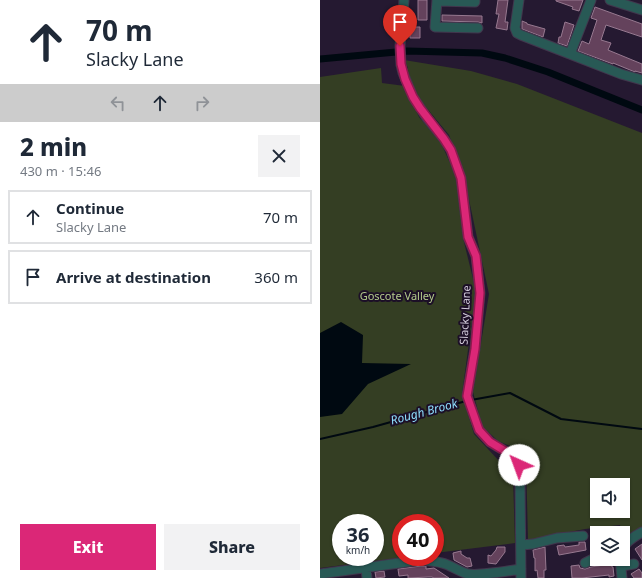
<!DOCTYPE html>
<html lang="en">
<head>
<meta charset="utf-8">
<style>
	body { margin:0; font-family:"Noto Sans",sans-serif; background:#f2f2f3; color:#1f2937; height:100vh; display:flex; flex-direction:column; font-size:15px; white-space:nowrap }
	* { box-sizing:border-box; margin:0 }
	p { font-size:13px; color:#747a83 }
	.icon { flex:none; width:22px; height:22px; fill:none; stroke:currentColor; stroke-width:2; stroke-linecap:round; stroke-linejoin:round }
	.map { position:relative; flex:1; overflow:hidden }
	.sheet { display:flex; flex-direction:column; background:#fff; width:320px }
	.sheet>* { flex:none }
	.top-card { background:#fff; color:#1f2937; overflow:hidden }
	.buttons { position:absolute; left:270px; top:478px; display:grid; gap:8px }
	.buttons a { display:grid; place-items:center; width:40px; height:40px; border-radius:0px; background:#fff; box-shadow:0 1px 3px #0004; font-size:20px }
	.speed { position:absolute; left:12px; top:514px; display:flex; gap:8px; font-size:20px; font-weight:700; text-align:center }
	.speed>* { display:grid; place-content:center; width:52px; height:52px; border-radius:50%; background:#fff; box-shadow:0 1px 3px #0004; line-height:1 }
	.speed small { font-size:10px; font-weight:400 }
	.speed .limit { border:6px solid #d22; background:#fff; color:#111 }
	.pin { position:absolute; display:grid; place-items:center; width:34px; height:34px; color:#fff; margin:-41px -17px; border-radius:50% 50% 50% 0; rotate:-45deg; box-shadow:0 0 4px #0007 }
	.pin .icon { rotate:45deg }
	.me { position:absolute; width:44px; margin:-22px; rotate:317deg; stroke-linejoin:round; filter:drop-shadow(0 0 3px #0008) }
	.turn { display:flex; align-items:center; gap:14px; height:84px; padding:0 20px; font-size:18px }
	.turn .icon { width:52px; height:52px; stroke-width:2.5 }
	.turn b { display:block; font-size:28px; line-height:34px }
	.lanes { display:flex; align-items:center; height:38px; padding:0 20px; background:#0003; justify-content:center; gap:20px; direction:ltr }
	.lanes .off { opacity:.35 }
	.round { display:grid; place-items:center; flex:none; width:42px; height:42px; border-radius:0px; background:#f2f2f3 }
	.head { display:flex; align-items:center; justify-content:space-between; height:68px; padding:0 20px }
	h1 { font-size:24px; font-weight:800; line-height:30px }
	.button { display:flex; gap:8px; margin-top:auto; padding:8px 20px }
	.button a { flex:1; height:46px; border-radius:0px; background:#db2777; color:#fff; font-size:16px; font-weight:800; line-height:46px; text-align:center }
	.button a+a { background:#f2f2f3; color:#1f2937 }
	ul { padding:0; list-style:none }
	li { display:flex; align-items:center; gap:12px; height:54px; margin:0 8px 6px; padding:0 12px; border:2px solid #e0e1e3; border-radius:0px }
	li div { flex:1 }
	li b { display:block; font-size:15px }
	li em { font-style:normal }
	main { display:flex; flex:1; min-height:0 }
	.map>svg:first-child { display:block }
	.green { fill:#343e23; fill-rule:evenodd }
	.water { fill:#000911 }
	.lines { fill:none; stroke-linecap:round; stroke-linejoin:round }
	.stream { stroke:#000911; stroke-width:2 }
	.canal { stroke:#000911; stroke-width:7 }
	.building { fill:#64425c; stroke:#977990 }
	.minor-casing { stroke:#41364d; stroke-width:11 }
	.minor { stroke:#285955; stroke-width:9 }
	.route-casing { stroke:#8e194d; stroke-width:10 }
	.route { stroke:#db2777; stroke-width:7 }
	.labels { text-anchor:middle; stroke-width:4; stroke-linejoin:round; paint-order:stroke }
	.park-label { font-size:11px; fill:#b4cc8c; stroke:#1c0f27 }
	.street-label { font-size:11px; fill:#d5cede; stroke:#1c0f27 }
	.water-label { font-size:12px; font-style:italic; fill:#8edffe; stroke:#1c0f27 }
</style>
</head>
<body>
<main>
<section class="sheet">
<div class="top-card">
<div class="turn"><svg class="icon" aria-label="ahead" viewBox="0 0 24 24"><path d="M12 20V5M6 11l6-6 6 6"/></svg><div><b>70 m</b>Slacky Lane</div></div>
<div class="lanes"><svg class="icon off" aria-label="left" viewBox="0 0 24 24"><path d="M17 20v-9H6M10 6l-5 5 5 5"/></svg><svg class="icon" aria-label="ahead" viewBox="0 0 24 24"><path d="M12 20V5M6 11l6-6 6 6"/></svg><svg class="icon off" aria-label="right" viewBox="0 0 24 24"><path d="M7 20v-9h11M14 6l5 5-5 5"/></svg></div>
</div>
<div class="head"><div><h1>2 min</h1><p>430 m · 15:46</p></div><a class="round"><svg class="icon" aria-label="close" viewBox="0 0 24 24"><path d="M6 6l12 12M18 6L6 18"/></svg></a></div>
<ul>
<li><svg class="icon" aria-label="ahead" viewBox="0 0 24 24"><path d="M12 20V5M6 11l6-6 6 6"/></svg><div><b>Continue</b><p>Slacky Lane</p></div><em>70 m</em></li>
<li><svg class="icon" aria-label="arrive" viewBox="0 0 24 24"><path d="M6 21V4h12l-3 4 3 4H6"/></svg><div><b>Arrive at destination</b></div><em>360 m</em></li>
</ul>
<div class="button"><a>Exit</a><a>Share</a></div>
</section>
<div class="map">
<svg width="322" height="578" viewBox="0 0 322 578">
	<rect width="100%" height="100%" fill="#251931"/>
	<path class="green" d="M84,60L151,71L197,84L322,133V531L304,541L303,533H302L300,525L265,529L208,540L206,460L197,449L178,441L162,426L153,392L169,294L144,176L129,135L95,94L86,74L88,68ZM277,485H303V511H277Z
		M61,68L62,83L85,86L99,117L121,143L136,176L143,238L156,291L142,394L154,434L193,476L195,543L115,553V523H81V557H86L0,568V77ZM21,523H55V557H21Z"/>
	<path class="water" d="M21,322L43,335L42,363L91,364L48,384L22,414L0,417V333Z"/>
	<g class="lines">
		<path class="stream" d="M151,400L190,393L241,419L322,429
			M0,439L53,427L146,401"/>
		<path class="canal" d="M0,59L87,51L162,53L185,58L228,72L322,110"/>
	</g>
	<path class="building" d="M98,0H107V20H98Z
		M178,0H188L185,22H188L187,30L176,28L179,14H176Z
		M236,0H263L259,11L252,9L253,7L236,1Z
		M275,7L322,24V37L286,25L281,40L291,43L288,50L322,64V73L315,71V72L293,63V64L258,51L262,41L269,44L277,20L271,18Z
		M122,15L162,16V23L158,22L122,21Z
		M202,21L207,23V24L225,29L223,37L202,29Z
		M245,22L254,25L247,46L238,43L239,37H241Z
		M90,27H100V38H90Z
		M259,542H265L266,550L239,555L237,546L244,545L245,547L259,545Z
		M322,544V560L315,549Z
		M177,547H185V552L176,564L168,563V555L171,556L176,550Z
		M225,547L226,570H224V578H218L217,570L215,571V558H214L213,550Z
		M141,551V554L147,558H150L152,566L147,567L134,560L133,553Z
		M291,560L292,567H293L294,576L289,577V575L262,578H252L251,566L259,565L260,568L265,569L271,567L284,565L283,561Z
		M101,566H106V569L114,568L129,578H114L112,577H108L88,578V575L79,576L78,569Z
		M319,569L322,573V578H314L311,574Z
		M64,571L65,577L56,578L55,572Z"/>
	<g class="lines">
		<g class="minor-casing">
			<path id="minor" d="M84,0L80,46L81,65L83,73L93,97L107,118L124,139L131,150L141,178L148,237L156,256L160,293L155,349L147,396L159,430L170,442L193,456L199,465L200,484L201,578
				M117,0L115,27L158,28
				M199,0L195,28L197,33L201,35L250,54L301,74L322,80
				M290,0L322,10
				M117,1L155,2V0
				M250,54L271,0
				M201,545L213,544L237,538L263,536
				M303,548C307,540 314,537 322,532
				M300,559L302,578
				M265,563L277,557
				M301,566L314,564
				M46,568L47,578
				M0,574L101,560C110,561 119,561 128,565C135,568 141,572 148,574C160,576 187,571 201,569"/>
		</g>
		<use href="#minor" class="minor"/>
	</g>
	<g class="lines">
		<g class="route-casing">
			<path id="route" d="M80,46L81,64L85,79L93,97L100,108L124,139L131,150L141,178L148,237L156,256L160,293L155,349L147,396L159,430L170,442L193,456L199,465"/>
		</g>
		<use href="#route" class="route"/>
	</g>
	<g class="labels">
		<g class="park-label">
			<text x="77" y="300">Goscote Valley</text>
		</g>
		<g class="street-label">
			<text transform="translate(145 315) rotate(-87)" y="4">Slacky Lane</text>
		</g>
		<g class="water-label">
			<text transform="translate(104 412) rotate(-15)" y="4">Rough Brook</text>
		</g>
	</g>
</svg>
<div class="buttons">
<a><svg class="icon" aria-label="sound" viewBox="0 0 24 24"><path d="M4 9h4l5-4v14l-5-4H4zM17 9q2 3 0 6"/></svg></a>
<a><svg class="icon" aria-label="layers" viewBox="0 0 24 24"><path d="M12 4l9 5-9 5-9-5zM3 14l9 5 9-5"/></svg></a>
</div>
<div class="speed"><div>36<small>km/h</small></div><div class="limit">40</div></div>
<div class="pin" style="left:80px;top:46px;background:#d93025"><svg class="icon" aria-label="arrive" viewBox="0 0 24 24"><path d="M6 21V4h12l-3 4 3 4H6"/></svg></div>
<svg class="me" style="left:199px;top:465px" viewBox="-20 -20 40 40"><circle r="19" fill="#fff"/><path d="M0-13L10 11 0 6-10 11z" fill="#db2777"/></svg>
</div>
</main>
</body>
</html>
